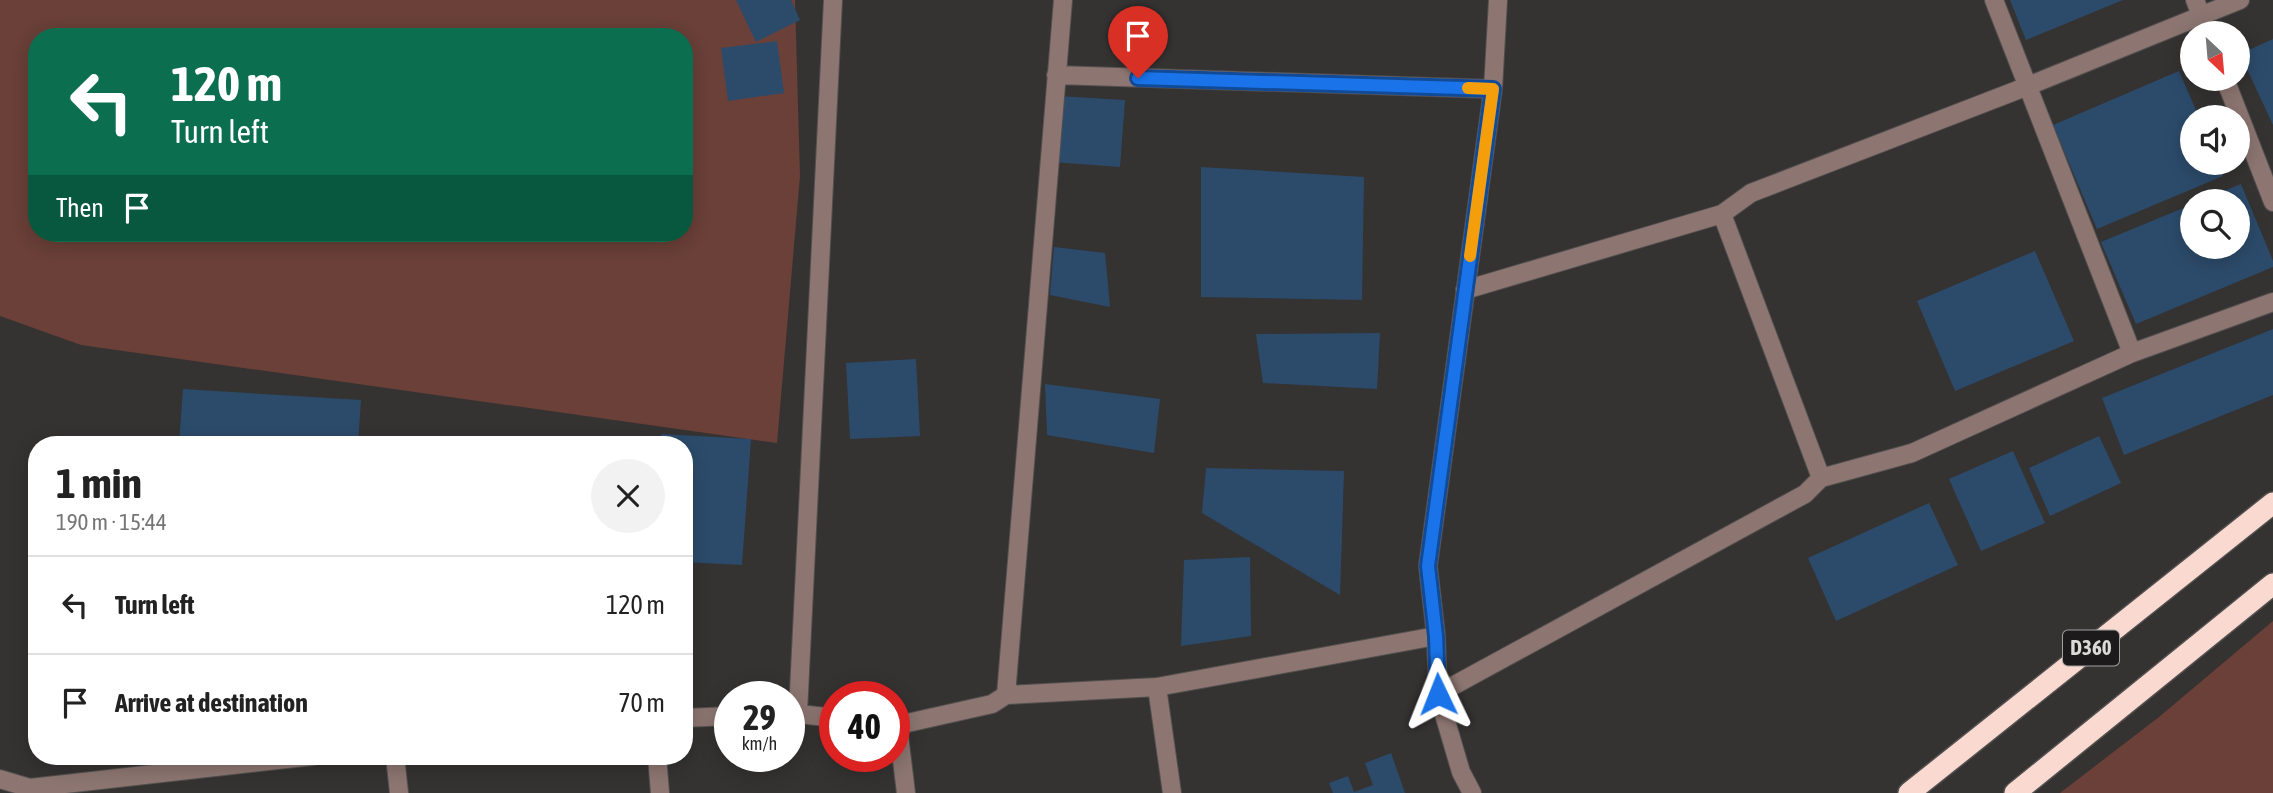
<!DOCTYPE html>
<html lang="en">
<head>
<meta charset="utf-8">
<style>
	body { margin:0; font-family:"Asap Condensed",sans-serif; background:#f2f2f2; color:#222; height:100vh; display:flex; flex-direction:column; font-size:26px; white-space:nowrap }
	* { box-sizing:border-box; margin:0 }
	p { font-size:23px; color:#767676 }
	.icon { flex:none; width:38px; height:38px; fill:none; stroke:currentColor; stroke-width:2; stroke-linecap:round; stroke-linejoin:round }
	.map { position:relative; flex:1; overflow:hidden }
	.details { position:absolute; left:28px; top:436px; width:665px; height:329px; display:flex; flex-direction:column; background:#fff; border-radius:28px; box-shadow:0 4px 18px #0003 }
	.details>* { flex:none }
	.guide { position:absolute; left:28px; top:28px; width:665px; height:214px; border-radius:28px; box-shadow:0 4px 18px #0003; background:#0b6e4f; color:#fff; overflow:hidden }
	.needle { width:46px; rotate:154deg }
	.buttons { position:absolute; left:2180px; top:21px; display:grid; gap:14px }
	.buttons a { display:grid; place-items:center; width:70px; height:70px; border-radius:50%; background:#fff; box-shadow:0 4px 18px #0003; font-size:35px }
	.speed { position:absolute; left:714px; top:681px; display:flex; gap:14px; font-size:35px; font-weight:700; text-align:center }
	.speed>* { display:grid; place-content:center; width:91px; height:91px; border-radius:50%; background:#fff; box-shadow:0 4px 18px #0003; line-height:1 }
	.speed small { font-size:18px; font-weight:400 }
	.speed .limit { border:10px solid #d22; background:#fff; color:#111 }
	.pin { position:absolute; display:grid; place-items:center; width:60px; height:60px; color:#fff; margin:-72px -30px; border-radius:50% 50% 50% 0; rotate:-45deg; box-shadow:0 0 7px #0007 }
	.pin .icon { rotate:45deg }
	.me { position:absolute; width:77px; margin:-38px; rotate:358deg; stroke-linejoin:round; filter:drop-shadow(0 0 5px #0008) }
	.turn { display:flex; align-items:center; gap:24px; height:147px; padding:0 28px; font-size:32px }
	.turn .icon { width:91px; height:91px; stroke-width:2.5 }
	.turn b { display:block; font-size:49px; line-height:60px }
	.then { display:flex; align-items:center; height:66px; padding:0 28px; background:#0003; gap:14px; font-size:26px }
	.round { display:grid; place-items:center; flex:none; width:74px; height:74px; border-radius:37px; background:#f2f2f2 }
	.headline { display:flex; align-items:center; justify-content:space-between; height:119px; padding:0 28px }
	h1 { font-size:42px; font-weight:700; line-height:52px }
	ul { padding:0; list-style:none }
	li { display:flex; align-items:center; gap:21px; height:98px; padding:0 28px; border-top:2px solid #e0e0e0 }
	li div { flex:1 }
	li b { display:block; font-size:26px }
	li em { font-style:normal }
	.map>svg:first-child { display:block }
	.green { fill:#6a4038; fill-rule:evenodd }
	.building { fill:#2c4b6b }
	.lines { fill:none; stroke-linecap:round; stroke-linejoin:round }
	.minor-casing { stroke:#535050; stroke-width:20 }
	.highway-casing { stroke:#535050; stroke-width:24 }
	.minor { stroke:#8d7671; stroke-width:18 }
	.highway { stroke:#fad9d1; stroke-width:21 }
	.route-casing { stroke:#114b97; stroke-width:18 }
	.route { stroke:#1a73e8; stroke-width:12 }
	.slow { stroke:#f59e0b; stroke-width:12 }
	.labels { text-anchor:middle; stroke-width:7; stroke-linejoin:round; paint-order:stroke }
	.shield { fill:#1c1a1a; stroke:#a2a0a0; stroke-width:2 }
	.shield-label { font-size:21px; font-weight:bold; fill:#dcdad9 }
</style>
</head>
<body>
<div class="map">
<svg width="2273" height="793" viewBox="0 0 2273 793">
	<rect width="100%" height="100%" fill="#353232"/>
	<path class="green" d="M0,0H795L800,176L777,443L81,345L0,316ZM37,37H684V233H37Z
		M2273,621V793H2060L2159,717Z"/>
	<path class="building" d="M736,0H791L800,20L756,42Z
		M2010,0H2123L2026,40Z
		M2273,39V125L2240,54Z
		M777,41L784,93L728,101L721,48Z
		M2179,71L2199,117H2193V163H2218L2223,176L2097,229L2053,125Z
		M1058,96L1125,100L1120,167L1053,162Z
		M1201,167L1364,177L1362,300L1201,297Z
		M2241,184L2273,261V267L2136,324L2101,242L2193,204V247H2238V201H2199Z
		M1054,247L1105,253L1110,307L1050,295Z
		M2035,251L2074,341L1955,391L1917,301Z
		M2273,329V395L2124,455L2102,398Z
		M1380,333L1377,389L1263,383L1256,334Z
		M916,359L920,436L850,439L846,363Z
		M1045,384L1160,399L1154,453L1047,435Z
		M183,389L361,400L358,444H179Z
		M661,434L751,439L742,565L684,562V444H660Z
		M2099,436L2121,483L2050,516L2029,468Z
		M2013,451L2045,523L1981,551L1949,479Z
		M1206,468L1344,471L1340,595L1202,513Z
		M1929,503L1958,565L1836,621L1808,558Z
		M1250,557L1251,636L1181,646L1184,560Z
		M1391,753L1405,793H1333L1329,783L1348,776L1354,792L1373,785L1365,763Z"/>
	<g class="lines">
		<g class="minor-casing">
			<path id="minor" d="M1994,0L2132,353
				M2195,0L2208,33
				M1056,75L1493,89
				M2225,79L2273,202
				M1722,214L1821,478
				M1465,290L1722,214L1751,193L2028,86L2240,0
				M1157,687L1172,793
				M1438,694L1805,494L1821,478L1912,453L2132,353L2273,302
				M1006,695L1063,0
				M798,712L833,0
				M790,713L835,718
				M684,718L730,716
				M894,726L992,704L1006,695L1157,687L1436,636
				M898,727L906,793
				M395,756L399,793
				M657,756L660,793
				M0,779L30,788L313,756
				M1472,793L1461,772L1438,694L1436,636L1428,566L1493,89L1498,0"/>
		</g>
		<g class="highway-casing">
			<path id="highway" d="M1909,793L2273,503
				M2015,793L2273,584"/>
		</g>
		<use href="#minor" class="minor"/>
		<use href="#highway" class="highway"/>
	</g>
	<g class="lines">
		<g class="route-casing">
			<path id="route" d="M1138,78L1493,89L1428,566L1436,636L1438,694"/>
		</g>
		<use href="#route" class="route"/>
		<path class="slow" d="M1468,88L1493,89L1470,256"/>
	</g>
	<g class="labels">
		<rect class="shield" x="2063" y="630.5" width="56" height="35" rx="5"/>
		<g class="shield-label">
			<text x="2091" y="655">D360</text>
		</g>
	</g>
</svg>
<div class="buttons">
<a><svg class="needle" viewBox="-14 -14 28 28"><path d="M0-13l5 13h-10z" fill="#e53935"/><path d="M0 13l5-13h-10z" fill="#767676"/></svg></a>
<a><svg class="icon" aria-label="sound" viewBox="0 0 24 24"><path d="M4 9h4l5-4v14l-5-4H4zM17 9q2 3 0 6"/></svg></a>
<a><svg class="icon" aria-label="search" viewBox="0 0 24 24"><circle cx="10" cy="10" r="6"/><path d="M15 15l6 6"/></svg></a>
</div>
<div class="speed"><div>29<small>km/h</small></div><div class="limit">40</div></div>
<div class="pin" style="left:1138px;top:78px;background:#d93025"><svg class="icon" aria-label="arrive" viewBox="0 0 24 24"><path d="M6 21V4h12l-3 4 3 4H6"/></svg></div>
<svg class="me" style="left:1438px;top:694px" viewBox="-20 -20 40 40"><path d="M0-17L14 15 0 8-14 15z" fill="#1a73e8" stroke="#fff" stroke-width="4"/></svg>
<div class="guide">
<div class="turn"><svg class="icon" aria-label="left" viewBox="0 0 24 24"><path d="M17 20v-9H6M10 6l-5 5 5 5"/></svg><div><b>120 m</b>Turn left</div></div>
<div class="then">Then<svg class="icon" aria-label="arrive" viewBox="0 0 24 24"><path d="M6 21V4h12l-3 4 3 4H6"/></svg></div>
</div>
<section class="details">
<div class="headline"><div><h1>1 min</h1><p>190 m · 15:44</p></div><a class="round"><svg class="icon" aria-label="close" viewBox="0 0 24 24"><path d="M6 6l12 12M18 6L6 18"/></svg></a></div>
<ul>
<li><svg class="icon" aria-label="left" viewBox="0 0 24 24"><path d="M17 20v-9H6M10 6l-5 5 5 5"/></svg><div><b>Turn left</b></div><em>120 m</em></li>
<li><svg class="icon" aria-label="arrive" viewBox="0 0 24 24"><path d="M6 21V4h12l-3 4 3 4H6"/></svg><div><b>Arrive at destination</b></div><em>70 m</em></li>
</ul>
</section>
</div>
</body>
</html>
